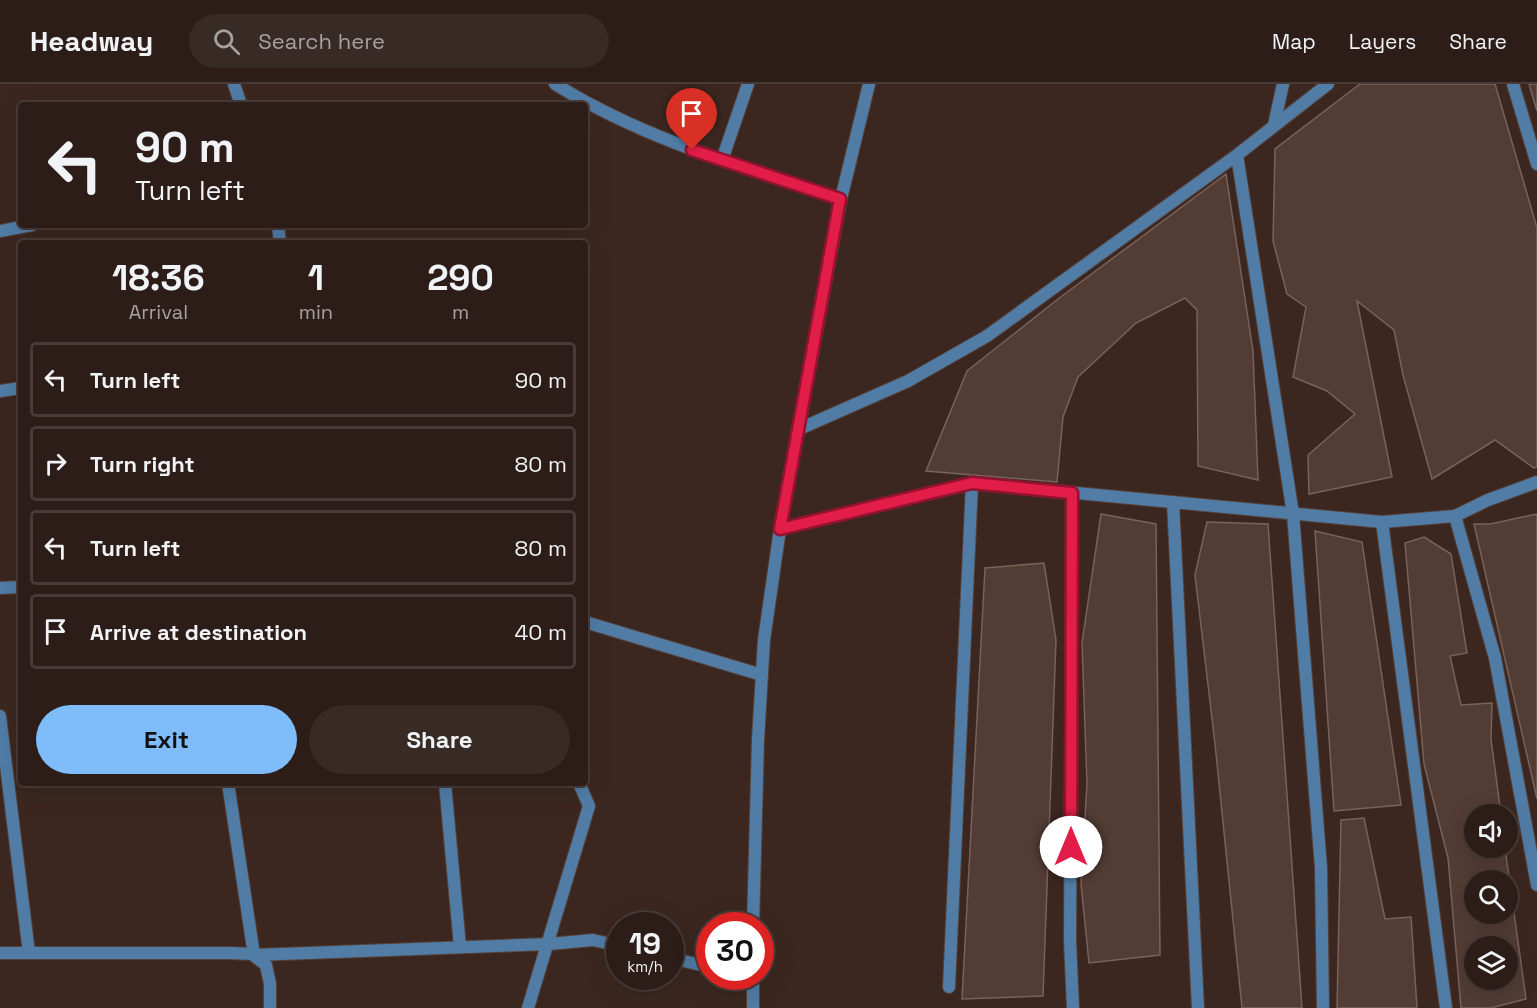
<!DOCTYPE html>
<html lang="en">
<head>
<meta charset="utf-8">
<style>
	body { margin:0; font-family:"Space Grotesk",sans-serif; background:#382a25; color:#f1f3f6; height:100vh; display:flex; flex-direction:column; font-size:22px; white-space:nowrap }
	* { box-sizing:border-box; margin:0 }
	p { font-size:20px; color:#a6a2a2 }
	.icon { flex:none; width:33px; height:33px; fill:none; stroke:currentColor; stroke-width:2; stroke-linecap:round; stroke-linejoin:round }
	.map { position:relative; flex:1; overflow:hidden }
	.side { position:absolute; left:18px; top:156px; width:570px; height:546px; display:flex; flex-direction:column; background:#2c1d18; border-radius:6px; box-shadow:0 6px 24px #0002,0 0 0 2px #483b37 }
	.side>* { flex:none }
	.hud { position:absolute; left:18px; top:18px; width:570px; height:126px; border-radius:6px; box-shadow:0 6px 24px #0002,0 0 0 2px #483b37; background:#2c1d18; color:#f1f3f6; overflow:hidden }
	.tools { position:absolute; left:1464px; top:720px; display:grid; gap:12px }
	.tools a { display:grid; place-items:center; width:54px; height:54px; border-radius:50%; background:#2c1d18; box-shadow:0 6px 24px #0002,0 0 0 2px #483b37; font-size:30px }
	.speed { position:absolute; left:606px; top:828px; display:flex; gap:12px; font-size:30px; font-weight:700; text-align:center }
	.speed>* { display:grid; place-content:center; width:78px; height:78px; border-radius:50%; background:#2c1d18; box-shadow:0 6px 24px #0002,0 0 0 2px #483b37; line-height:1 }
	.speed small { font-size:15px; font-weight:400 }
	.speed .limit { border:9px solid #d22; background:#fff; color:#111 }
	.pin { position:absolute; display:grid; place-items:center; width:51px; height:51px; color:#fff; margin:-62px -26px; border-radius:50% 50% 50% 0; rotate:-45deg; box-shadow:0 0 6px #0007 }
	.pin .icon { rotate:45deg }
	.me { position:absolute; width:66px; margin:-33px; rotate:0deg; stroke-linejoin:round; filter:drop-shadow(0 0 4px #0008) }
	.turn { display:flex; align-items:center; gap:21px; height:126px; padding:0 18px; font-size:27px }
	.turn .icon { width:78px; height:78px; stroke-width:2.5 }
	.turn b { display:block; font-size:42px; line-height:51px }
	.eta { display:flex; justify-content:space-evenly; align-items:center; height:102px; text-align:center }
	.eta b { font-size:36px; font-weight:800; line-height:42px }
	.primary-button { display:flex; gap:12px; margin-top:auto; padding:12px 18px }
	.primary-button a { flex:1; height:69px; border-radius:36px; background:#7fbdfa; color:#111; font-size:24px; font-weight:800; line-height:69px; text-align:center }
	.primary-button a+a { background:#382a25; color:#f1f3f6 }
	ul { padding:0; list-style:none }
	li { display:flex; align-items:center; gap:18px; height:75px; margin:0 12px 9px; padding:0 6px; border:3px solid #483b37; border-radius:6px }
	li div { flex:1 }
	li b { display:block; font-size:22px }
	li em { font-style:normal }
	header { display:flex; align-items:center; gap:36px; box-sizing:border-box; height:84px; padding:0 30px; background:#2c1d18; border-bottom:2px solid #483b37 }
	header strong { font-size:28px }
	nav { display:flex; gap:33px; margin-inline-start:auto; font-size:21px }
	.search { width:420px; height:54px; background:#382a25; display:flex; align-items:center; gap:15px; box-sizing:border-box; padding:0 21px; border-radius:33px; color:#a6a2a2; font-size:22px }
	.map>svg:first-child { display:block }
	.building { fill:#523c34; stroke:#796259; stroke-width:1.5; fill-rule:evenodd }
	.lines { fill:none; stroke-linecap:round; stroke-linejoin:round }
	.service-casing { stroke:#55423b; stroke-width:14 }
	.minor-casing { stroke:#55423b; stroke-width:14 }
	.tertiary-casing { stroke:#55423b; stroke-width:14 }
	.service { stroke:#507ca6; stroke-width:12 }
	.minor { stroke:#507ca6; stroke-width:12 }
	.tertiary { stroke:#507ca6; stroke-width:12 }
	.route-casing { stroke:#92132f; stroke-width:15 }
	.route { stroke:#e11d48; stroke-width:10 }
</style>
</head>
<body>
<header>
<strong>Headway</strong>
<div class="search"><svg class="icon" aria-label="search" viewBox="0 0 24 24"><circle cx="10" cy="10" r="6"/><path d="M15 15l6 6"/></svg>Search here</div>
<nav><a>Map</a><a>Layers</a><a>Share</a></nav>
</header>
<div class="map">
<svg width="1537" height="924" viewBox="0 0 1537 924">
	<rect width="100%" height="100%" fill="#3b2720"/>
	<path class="building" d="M1360,0H1495L1537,144V382L1534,384L1495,356L1432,395L1403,291L1394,246L1357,217L1392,393L1309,410L1308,371L1355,330L1327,307L1293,293L1306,223L1287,210L1273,157L1275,65Z
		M1529,0H1537V27Z
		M1226,90L1253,267L1258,396L1198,382L1197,226L1185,214L1136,239L1078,293L1063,333L1057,398L926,387L967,287L1058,215Z
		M1101,430L1156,440L1160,871L1089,879L1081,800L1087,700L1082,559Z
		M1537,430V715L1474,440H1490Z
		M1207,438L1268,440L1302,924H1242L1215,660L1195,491Z
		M1315,447L1362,458L1401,721L1334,727Z
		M1424,453L1451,470L1467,569L1450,572L1461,621L1492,619L1491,655L1501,730H1474V764H1505L1526,915L1491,924H1461L1448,774L1424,680L1405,459ZM1474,796H1508V830H1474ZM1474,862H1508V896H1474Z
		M1044,479L1056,556L1043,912L962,915L985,484Z
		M1364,734L1385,835L1411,833L1417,924H1337L1341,736Z"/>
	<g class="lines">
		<g class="service-casing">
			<path id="service" d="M555,0C643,55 743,83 841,115
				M722,76L748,0"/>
		</g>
		<g class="minor-casing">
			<path id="minor" d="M234,0L241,21
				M1513,0L1537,80
				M1274,41L1283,0
				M1237,71L1293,430L1321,784L1323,924
				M278,141L280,159
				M0,147L32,141
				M0,307L21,304
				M797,346L908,297L987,252L1237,71L1328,0
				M1072,409L1070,857L1073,924
				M1173,418L1198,924
				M1455,432L1495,574L1537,801
				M1382,438L1446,924
				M780,445L972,399L1382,438L1455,432L1488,416L1537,398
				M0,504L21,503
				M585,538L762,591
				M0,632L29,869
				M228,699L254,871L549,860L593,856L620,862
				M445,699L460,863
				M0,869H230L252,870L266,881L270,900V924
				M670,874L710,883
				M949,903L972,399
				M528,924L589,722L579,699"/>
		</g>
		<g class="tertiary-casing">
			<path id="tertiary" d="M753,842L758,656L764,556L780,445L841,115L869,0
				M753,892V924"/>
		</g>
		<use href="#service" class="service"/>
		<use href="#minor" class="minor"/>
		<use href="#tertiary" class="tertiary"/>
	</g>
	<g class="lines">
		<g class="route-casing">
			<path id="route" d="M692,66L840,115L780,445L972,399L1072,409L1071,763"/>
		</g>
		<use href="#route" class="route"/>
	</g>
</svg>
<div class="tools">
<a><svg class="icon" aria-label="sound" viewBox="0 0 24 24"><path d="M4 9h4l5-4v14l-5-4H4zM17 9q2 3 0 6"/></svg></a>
<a><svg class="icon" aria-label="search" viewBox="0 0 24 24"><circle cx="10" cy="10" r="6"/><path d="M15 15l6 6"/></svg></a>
<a><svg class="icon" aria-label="layers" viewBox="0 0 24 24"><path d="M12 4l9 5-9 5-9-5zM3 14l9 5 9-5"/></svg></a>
</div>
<div class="speed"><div>19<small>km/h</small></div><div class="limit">30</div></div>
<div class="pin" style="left:692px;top:66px;background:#d93025"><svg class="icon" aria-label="arrive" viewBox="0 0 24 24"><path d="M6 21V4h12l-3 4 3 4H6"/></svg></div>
<svg class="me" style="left:1071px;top:763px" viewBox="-20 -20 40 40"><circle r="19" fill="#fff"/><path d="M0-13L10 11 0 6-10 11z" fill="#e11d48"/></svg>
<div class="hud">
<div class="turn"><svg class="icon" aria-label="left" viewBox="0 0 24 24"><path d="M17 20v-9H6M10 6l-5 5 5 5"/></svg><div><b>90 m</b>Turn left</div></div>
</div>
<section class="side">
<div class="eta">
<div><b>18:36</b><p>Arrival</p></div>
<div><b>1</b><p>min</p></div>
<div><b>290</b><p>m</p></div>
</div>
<ul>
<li><svg class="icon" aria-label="left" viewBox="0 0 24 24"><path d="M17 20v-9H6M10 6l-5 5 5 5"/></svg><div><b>Turn left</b></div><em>90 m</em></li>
<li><svg class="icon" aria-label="right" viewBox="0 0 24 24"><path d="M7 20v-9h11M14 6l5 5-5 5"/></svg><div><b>Turn right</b></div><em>80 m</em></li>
<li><svg class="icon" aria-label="left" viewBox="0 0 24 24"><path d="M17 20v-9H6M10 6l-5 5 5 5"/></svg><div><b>Turn left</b></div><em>80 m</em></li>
<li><svg class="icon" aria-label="arrive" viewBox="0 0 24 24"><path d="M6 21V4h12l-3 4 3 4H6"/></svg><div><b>Arrive at destination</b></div><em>40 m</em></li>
</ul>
<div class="primary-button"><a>Exit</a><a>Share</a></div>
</section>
</div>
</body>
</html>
